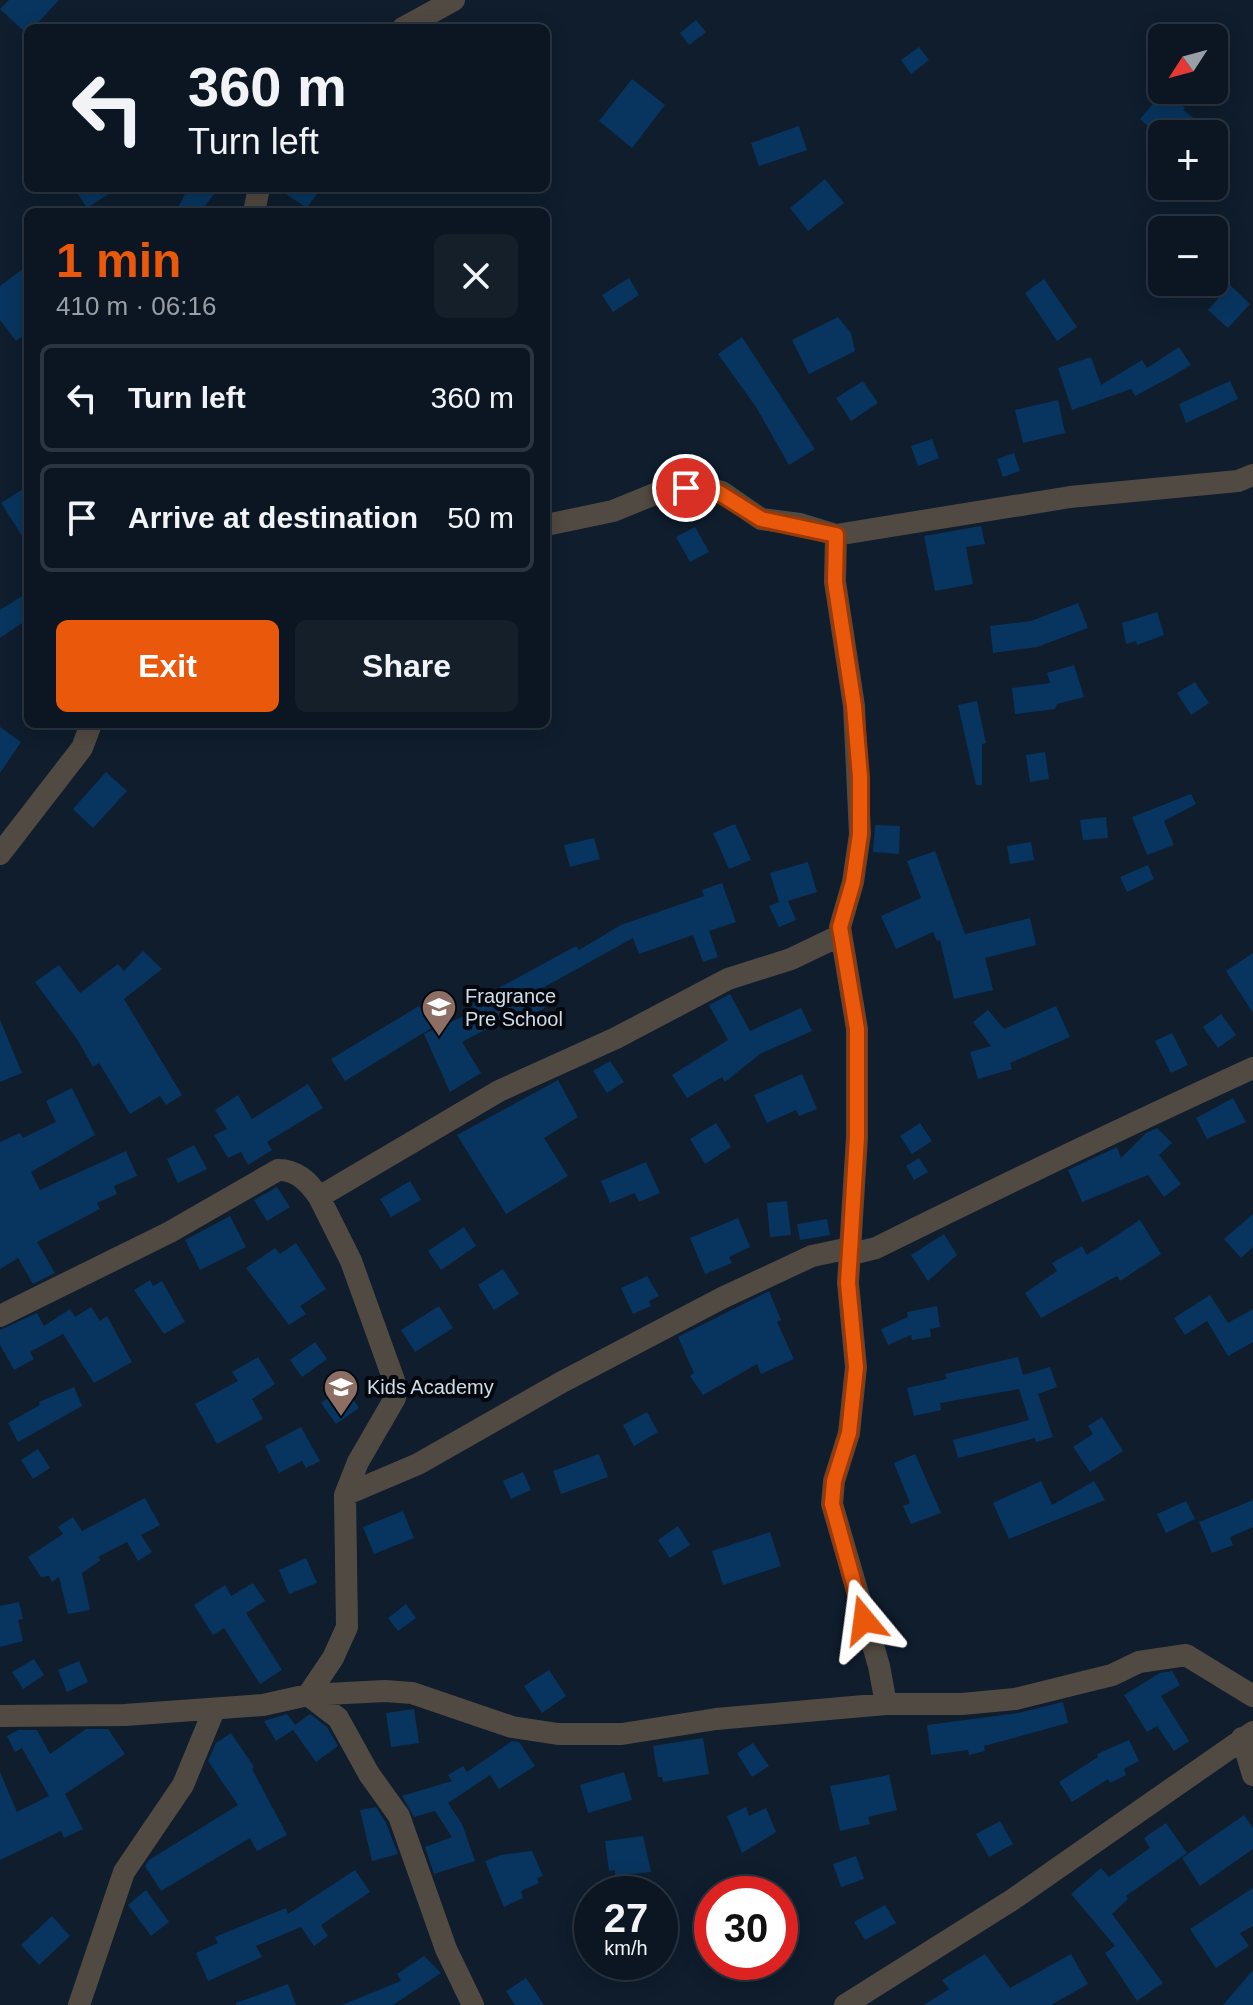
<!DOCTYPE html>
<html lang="en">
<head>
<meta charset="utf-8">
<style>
	body { margin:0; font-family:Arial,sans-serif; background:#141f2a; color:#f1f3f6; height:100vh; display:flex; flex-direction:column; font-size:30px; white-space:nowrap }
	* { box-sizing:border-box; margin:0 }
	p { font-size:26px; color:#9a9fa5 }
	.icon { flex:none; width:44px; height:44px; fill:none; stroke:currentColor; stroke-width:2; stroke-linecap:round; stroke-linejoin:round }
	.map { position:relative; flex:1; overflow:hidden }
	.details { position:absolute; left:24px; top:208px; width:526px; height:520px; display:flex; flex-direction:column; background:#0b1622; border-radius:12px; box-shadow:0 4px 20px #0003,0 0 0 2px #2b3540 }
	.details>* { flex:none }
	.top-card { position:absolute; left:24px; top:24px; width:526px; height:168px; border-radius:12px; box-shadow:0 4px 20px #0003,0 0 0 2px #2b3540; background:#0b1622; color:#f1f3f6; overflow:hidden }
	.needle { width:52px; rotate:234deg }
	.tools { position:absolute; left:1148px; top:24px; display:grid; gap:16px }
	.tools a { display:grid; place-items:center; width:80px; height:80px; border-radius:12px; background:#0b1622; box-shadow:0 4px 20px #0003,0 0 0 2px #2b3540; font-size:40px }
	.speed { position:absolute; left:574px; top:1876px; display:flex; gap:16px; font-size:40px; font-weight:700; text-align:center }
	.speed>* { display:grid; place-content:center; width:104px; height:104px; border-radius:50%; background:#0b1622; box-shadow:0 4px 20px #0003,0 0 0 2px #2b3540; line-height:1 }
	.speed small { font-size:20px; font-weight:400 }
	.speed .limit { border:12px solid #d22; background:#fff; color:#111 }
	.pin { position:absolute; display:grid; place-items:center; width:68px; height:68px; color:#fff; margin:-34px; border:4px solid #fff; border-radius:50%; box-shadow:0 2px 8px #0007 }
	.me { position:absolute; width:88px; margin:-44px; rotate:344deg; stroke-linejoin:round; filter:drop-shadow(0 0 6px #0008) }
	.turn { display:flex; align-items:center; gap:28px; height:168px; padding:0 32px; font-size:36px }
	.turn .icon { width:104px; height:104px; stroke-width:2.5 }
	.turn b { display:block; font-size:56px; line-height:68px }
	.round { display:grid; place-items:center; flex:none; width:84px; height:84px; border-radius:12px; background:#141f2a }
	.summary { display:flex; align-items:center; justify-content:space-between; height:136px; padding:0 32px }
	h1 { font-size:48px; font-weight:700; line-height:60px; color:#ea580c }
	.cta { display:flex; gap:16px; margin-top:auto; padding:16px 32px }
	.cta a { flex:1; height:92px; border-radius:12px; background:#ea580c; color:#fff; font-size:32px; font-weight:700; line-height:92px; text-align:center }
	.cta a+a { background:#141f2a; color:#f1f3f6 }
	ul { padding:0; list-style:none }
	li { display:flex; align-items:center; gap:24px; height:108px; margin:0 16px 12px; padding:0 16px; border:4px solid #2b3540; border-radius:12px }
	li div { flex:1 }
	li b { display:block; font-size:30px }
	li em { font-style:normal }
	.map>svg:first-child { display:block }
	.building { fill:#08355f }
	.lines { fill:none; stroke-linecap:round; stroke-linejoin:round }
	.minor { stroke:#514a42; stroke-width:22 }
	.route-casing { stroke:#983908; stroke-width:20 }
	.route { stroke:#ea580c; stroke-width:14 }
	.labels { text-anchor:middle; stroke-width:8; stroke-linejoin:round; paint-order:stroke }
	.poi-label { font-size:20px; fill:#d2dce7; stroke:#03070e; text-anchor:start }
</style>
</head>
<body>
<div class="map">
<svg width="1253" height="2005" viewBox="0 0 1253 2005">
	<rect width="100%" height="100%" fill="#0f1d2d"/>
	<path class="building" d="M9,0H59L33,28H28L27,34L0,9Z
		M696,20L706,32L689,45L680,33Z
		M919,47L929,60L911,74L901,60Z
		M632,79L665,105L632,148L599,121Z
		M1165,90L1185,108L1183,110L1215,134H1157L1140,119Z
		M799,126L807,150L759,166L751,143Z
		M825,179L844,203L808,231L790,208Z
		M74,188H118L87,208Z
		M188,188H219L200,212H176Z
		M277,188H321L307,208Z
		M28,265V332L16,341L0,320V286Z
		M629,278L639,295L613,312L602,295Z
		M1044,279L1077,327L1057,341L1025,293Z
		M1230,285L1250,304L1228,328L1208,310Z
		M838,317L851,333L855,351L809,374L792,340Z
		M742,337L815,449L789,465L756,407L718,354Z
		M1179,347L1191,365L1169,378L1135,396L1131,389L1072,410L1058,368L1091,357L1101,385L1142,360L1147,368Z
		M863,381L878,403L851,421L836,398Z
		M1230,381L1238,399L1186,423L1179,404Z
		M1058,400L1065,433L1023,443L1015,410Z
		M932,439L939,458L918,466L911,446Z
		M1014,453L1020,471L1003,477L997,459Z
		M28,486V545L1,503Z
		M981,526L985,544L966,547L973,584L935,591L924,536Z
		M695,527L709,552L690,562L676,537Z
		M22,596L28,606V619L0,638V610Z
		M1078,603L1088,628L1037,647L993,653L990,626L1031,621Z
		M1157,612L1164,635L1137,645L1136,641L1126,644L1122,623Z
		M1074,665L1084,697L1057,704L1055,709L1015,714L1012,688L1050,683L1047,673Z
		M1195,682L1209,703L1191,715L1177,693Z
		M977,701L986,743L982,744V785H976L958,705Z
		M0,727L21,742L0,773Z
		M1045,752L1049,779L1030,782L1026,755Z
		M106,772L127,791L93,828L73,809Z
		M1191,794L1196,804L1164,821L1174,845L1147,855L1132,817Z
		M1106,817L1108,838L1083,840L1080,820Z
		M735,824L751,860L729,869L713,833Z
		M875,825L900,826L899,854L873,852Z
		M594,838L600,859L570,867L564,845Z
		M1031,842L1034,860L1010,864L1007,846Z
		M935,851L965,934L1030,918L1036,945L985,958L993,990L954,999L940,940L937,941L933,932L896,949L881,916L921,898L907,861Z
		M808,862L817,892L788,901L796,920L779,927L769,906L779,902L770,873Z
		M1148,865L1154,879L1127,892L1120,877Z
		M722,883L736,922L709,931L718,957L703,962L693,935L639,954L633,938L537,991L545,1008L507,1027L504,1020L462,1042L481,1073L450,1092L424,1034L475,1011L471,1003L576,946L579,950L621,925L704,896L702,890Z
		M143,951L162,969L124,999L182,1095L166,1105L160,1096L130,1114L99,1063L93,1067L77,1039L35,982L59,965L80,993L118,964L124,971Z
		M1253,953V1013L1226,971Z
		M730,994L750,1031L801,1008L812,1031L760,1054L725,1082L722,1077L687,1098L672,1075L728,1040L709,1005Z
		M419,1006L433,1027L345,1081L331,1059Z
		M1056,1006L1070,1037L1010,1063L1012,1069L978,1079L970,1052L991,1046L973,1022L988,1010L1004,1029Z
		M1221,1014L1236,1035L1218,1048L1203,1027Z
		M0,1020L22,1073L0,1082Z
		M1172,1033L1188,1065L1171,1073L1155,1041Z
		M610,1061L624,1082L607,1093L593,1071Z
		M802,1074L817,1109L799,1116L796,1110L767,1123L754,1095Z
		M558,1080L578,1117L544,1138L568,1176L506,1214L457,1135Z
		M308,1084L323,1108L267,1142L272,1150L248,1165L241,1152L228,1158L214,1135L227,1129L215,1110L238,1095L252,1119Z
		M72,1088L95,1135L31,1172L40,1190L126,1151L137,1176L114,1186L117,1194L97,1203L100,1209L37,1242L55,1273L33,1284L18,1258L0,1269V1142L20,1133L23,1138L56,1122L46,1101Z
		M1233,1098L1246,1122L1207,1139L1196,1118Z
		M716,1123L731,1147L705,1164L690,1139Z
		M920,1123L932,1141L912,1154L900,1136Z
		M1157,1128L1172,1143L1159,1155L1181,1184L1164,1197L1148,1175L1082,1202L1068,1170L1117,1147L1121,1158L1146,1133Z
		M194,1145L207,1169L178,1183L167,1159Z
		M919,1158L928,1172L914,1180L906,1166Z
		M646,1162L660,1193L639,1202L635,1193L610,1203L601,1181Z
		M410,1181L421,1200L391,1217L380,1199Z
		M277,1187L290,1207L267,1221L254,1200Z
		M787,1201L791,1235L770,1237L767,1203Z
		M1253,1214V1247L1241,1258L1224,1239Z
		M230,1216L246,1247L200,1270L185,1240Z
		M738,1218L750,1247L729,1257L732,1263L705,1274L690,1238Z
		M827,1219L830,1235L800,1240L797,1224Z
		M1140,1220L1161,1254L1120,1281L1117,1276L1041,1318L1025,1293L1057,1271L1052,1263L1082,1246L1087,1255Z
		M464,1227L476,1246L441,1270L428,1251Z
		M944,1234L957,1255L928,1281L911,1255Z
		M296,1243L326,1289L300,1306L306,1314L289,1325L246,1268L275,1248L280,1254Z
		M503,1269L519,1294L494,1310L478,1285Z
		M647,1276L659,1296L649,1301L651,1306L633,1314L621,1288Z
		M150,1280L153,1286L162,1281L185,1322L164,1334L134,1290Z
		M769,1291L781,1320L777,1322L794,1359L761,1374L757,1364L703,1395L690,1376L694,1373L678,1337Z
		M1210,1295L1228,1323L1253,1309V1342L1228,1356L1207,1321L1185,1335L1174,1318Z
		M439,1306L453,1328L415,1352L401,1330Z
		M937,1306L940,1327L930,1329L931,1337L912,1340L911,1335L888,1345L881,1329L908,1317L907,1312Z
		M91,1307L100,1321L107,1316L132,1362L94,1383L63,1334L30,1352L34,1359L14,1370L0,1345V1330L37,1313L44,1326L70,1309L75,1317Z
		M315,1342L327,1359L302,1377L290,1360Z
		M258,1357L275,1384L252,1399L263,1419L217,1444L195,1404L238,1381L232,1372Z
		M1018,1357L1023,1375L1050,1367L1057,1387L1038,1394L1053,1437L1036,1442L1035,1438L958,1458L953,1440L1029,1420L1019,1389L940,1403L941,1410L914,1416L907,1388L947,1379L945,1374Z
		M344,1386L359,1408L336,1424L321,1403Z
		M74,1387L82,1406L18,1442L8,1423L40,1405L39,1402Z
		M647,1412L658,1432L634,1446L623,1425Z
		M1102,1417L1123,1451L1090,1472L1073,1447L1093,1434L1088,1426Z
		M301,1427L320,1461L306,1468L302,1461L279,1473L265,1446Z
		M38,1449L50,1468L33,1479L21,1460Z
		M599,1454L608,1477L561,1494L553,1471Z
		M915,1454L941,1513L911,1524L903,1506L910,1503L894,1463Z
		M523,1472L531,1490L511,1499L503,1481Z
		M1041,1481L1052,1505L1094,1481L1105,1500L1009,1539L993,1503Z
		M145,1498L160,1525L141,1535L152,1552L138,1561L127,1542L98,1557L101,1560L82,1573L90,1610L68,1614L59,1577L52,1582L49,1576L41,1577L28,1557L63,1534L58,1527L73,1517L82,1531Z
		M1253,1500V1527L1230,1537L1233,1545L1212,1553L1199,1522Z
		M1186,1501L1195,1519L1166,1533L1157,1514Z
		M403,1511L414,1538L374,1554L363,1527Z
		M678,1526L690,1545L670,1558L658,1540Z
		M770,1532L781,1566L723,1585L712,1551Z
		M306,1558L317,1583L289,1594L279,1570Z
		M253,1583L265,1601L246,1613L282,1670L260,1684L224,1628L213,1635L194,1605L225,1585L231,1596Z
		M19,1602L23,1619L18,1620L23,1641L0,1647V1606Z
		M406,1604L416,1618L398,1631L388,1618Z
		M34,1659L44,1675L23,1689L12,1672Z
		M79,1661L88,1682L67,1692L58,1670Z
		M549,1670L566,1696L542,1713L524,1686Z
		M1172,1671L1180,1685L1161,1696L1189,1741L1174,1751L1157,1726L1147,1732L1124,1695L1160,1673Z
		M1063,1702L1068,1723L984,1746L985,1751L969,1755L968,1750L931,1755L927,1725L1018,1713Z
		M414,1709L419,1743L391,1747L386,1713Z
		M287,1714L295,1725L310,1714L327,1727L338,1746L316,1762L293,1730L276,1741L264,1721Z
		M86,1729H108L125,1754L65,1794L83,1829L64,1838L61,1831L0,1860V1772L17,1812L49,1796L22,1748L15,1752L7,1736L18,1730H37L50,1754Z
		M231,1733L254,1767L252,1769L287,1835L257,1851L250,1838L161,1891L145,1866L149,1860L238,1805L208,1761L216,1743Z
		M703,1738L709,1774L663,1782L662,1777H658L653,1746Z
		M1129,1740L1139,1761L1124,1769L1126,1775L1110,1783L1108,1779L1072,1802L1059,1782L1098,1757L1097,1754Z
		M512,1741L519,1742L535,1766L499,1789L490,1775L448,1803L462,1824L475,1861L434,1874L425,1847L452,1837L435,1811L414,1817L402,1796L452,1781L448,1775L463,1766L467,1772Z
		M753,1743L769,1766L752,1777L737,1753Z
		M624,1772L632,1800L588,1813L580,1785Z
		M889,1775L897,1810L868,1817L870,1824L840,1831L830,1786Z
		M376,1807L386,1823L398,1854L372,1861L360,1810Z
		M746,1807L749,1816L766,1808L776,1832L742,1853L727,1816Z
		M1244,1815L1253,1828V1849L1200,1886L1182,1858Z
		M1000,1821L1013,1844L989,1857L976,1834Z
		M1166,1823L1187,1853L1126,1896L1128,1899L1112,1914L1163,1983L1137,2001L1105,1953L1115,1946L1071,1894L1101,1868L1109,1877L1150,1848L1144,1838Z
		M643,1836L651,1872L615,1876V1870L609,1871L605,1841Z
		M532,1851L543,1876L537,1878L539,1883L521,1891L523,1898L504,1907L485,1861L501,1855Z
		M856,1856L864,1879L841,1887L833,1864Z
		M355,1870L370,1892L321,1925L328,1936L314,1946L301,1927L256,1946L262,1957L208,1981L196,1953L218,1943L215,1937L286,1908L288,1914Z
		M1253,1888V1926L1240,1933L1249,1946L1216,1968L1190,1929Z
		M146,1890L169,1922L151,1936L128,1905Z
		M885,1905L896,1923L865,1940L854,1922Z
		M52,1916L70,1936L39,1965L21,1945Z
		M985,1954L1010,1988L1071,1954L1088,1984L1051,2005H924L949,1989L942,1980Z
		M424,1956L441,1973L393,2005H342L401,1981L397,1974Z
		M1253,1970V2005H1223Z
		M526,1978L544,2005H515L506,1991Z
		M288,1984L296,2005H236V2003Z"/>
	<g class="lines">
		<path class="minor" d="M403,28L454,0
			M254,212L259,188
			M546,525L613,511L667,489L704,487L722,492L761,519L800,524L836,535
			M0,854L82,748L91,724
			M0,1316L170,1232L278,1170C297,1170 308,1181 319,1197
			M345,1495L418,1464L562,1382L722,1298L812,1256L850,1248L860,1252L876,1248C1001,1186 1126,1126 1253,1068
			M886,1704L879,1666L832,1504L834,1481L849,1433L856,1367L848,1283L857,1137V1029L840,927L853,882L860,834L854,706L835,582L836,535L1070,497L1238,481L1253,475
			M0,1716L125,1715L263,1705L308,1695L385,1691L412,1693L512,1727L558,1734H622L716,1719L886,1704H962L1015,1699L1112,1675L1139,1662L1186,1655L1253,1696
			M1242,1738L1253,1775
			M79,2005L124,1872L183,1785L214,1710
			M473,2005L446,1949L399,1816L369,1774L338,1718L308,1695L333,1658L347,1627L345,1495L358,1462L395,1398L396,1386L351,1261L319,1197L499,1091L616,1038L728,979L791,959L841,935
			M845,2005L1012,1900L1253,1732"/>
	</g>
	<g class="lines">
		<g class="route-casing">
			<path id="route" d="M686,488L713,489L761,519L836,535L835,582L854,706L860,777V834L853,882L840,927L857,1029V1137L848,1283L856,1367L849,1433L834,1481L832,1504L864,1620"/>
		</g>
		<use href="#route" class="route"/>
	</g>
	<defs>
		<g id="school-pin" transform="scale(1.8)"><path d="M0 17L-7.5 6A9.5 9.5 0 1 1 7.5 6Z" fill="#8d6e63" stroke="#03070e"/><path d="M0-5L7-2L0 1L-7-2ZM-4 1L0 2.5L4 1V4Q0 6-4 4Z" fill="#fff"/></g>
	</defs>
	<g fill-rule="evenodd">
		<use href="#school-pin" x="439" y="1007"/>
		<use href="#school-pin" x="341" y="1387"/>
	</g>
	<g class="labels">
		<g class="poi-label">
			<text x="465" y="1003">Fragrance<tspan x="465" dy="23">Pre School</tspan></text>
			<text x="367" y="1394">Kids Academy</text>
		</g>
	</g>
</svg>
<div class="tools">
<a><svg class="needle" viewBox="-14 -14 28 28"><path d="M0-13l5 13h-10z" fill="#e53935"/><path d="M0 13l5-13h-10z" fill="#9a9fa5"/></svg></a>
<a>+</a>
<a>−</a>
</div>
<div class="speed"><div>27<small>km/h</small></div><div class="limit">30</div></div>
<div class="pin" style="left:686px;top:488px;background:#d93025"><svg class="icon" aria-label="arrive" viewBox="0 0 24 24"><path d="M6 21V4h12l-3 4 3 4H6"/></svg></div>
<svg class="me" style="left:864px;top:1620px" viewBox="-20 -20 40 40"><path d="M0-17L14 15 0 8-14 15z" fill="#ea580c" stroke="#fff" stroke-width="4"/></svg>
<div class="top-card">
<div class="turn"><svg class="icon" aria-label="left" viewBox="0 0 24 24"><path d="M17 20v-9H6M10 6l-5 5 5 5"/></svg><div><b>360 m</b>Turn left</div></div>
</div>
<section class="details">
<div class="summary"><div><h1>1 min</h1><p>410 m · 06:16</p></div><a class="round"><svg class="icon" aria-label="close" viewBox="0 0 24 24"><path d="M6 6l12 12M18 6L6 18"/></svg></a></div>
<ul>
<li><svg class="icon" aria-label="left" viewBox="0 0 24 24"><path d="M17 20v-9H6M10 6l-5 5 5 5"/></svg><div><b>Turn left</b></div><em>360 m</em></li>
<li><svg class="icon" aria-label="arrive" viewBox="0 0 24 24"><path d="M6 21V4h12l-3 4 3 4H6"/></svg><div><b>Arrive at destination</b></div><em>50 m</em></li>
</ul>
<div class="cta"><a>Exit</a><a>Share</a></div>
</section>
</div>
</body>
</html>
